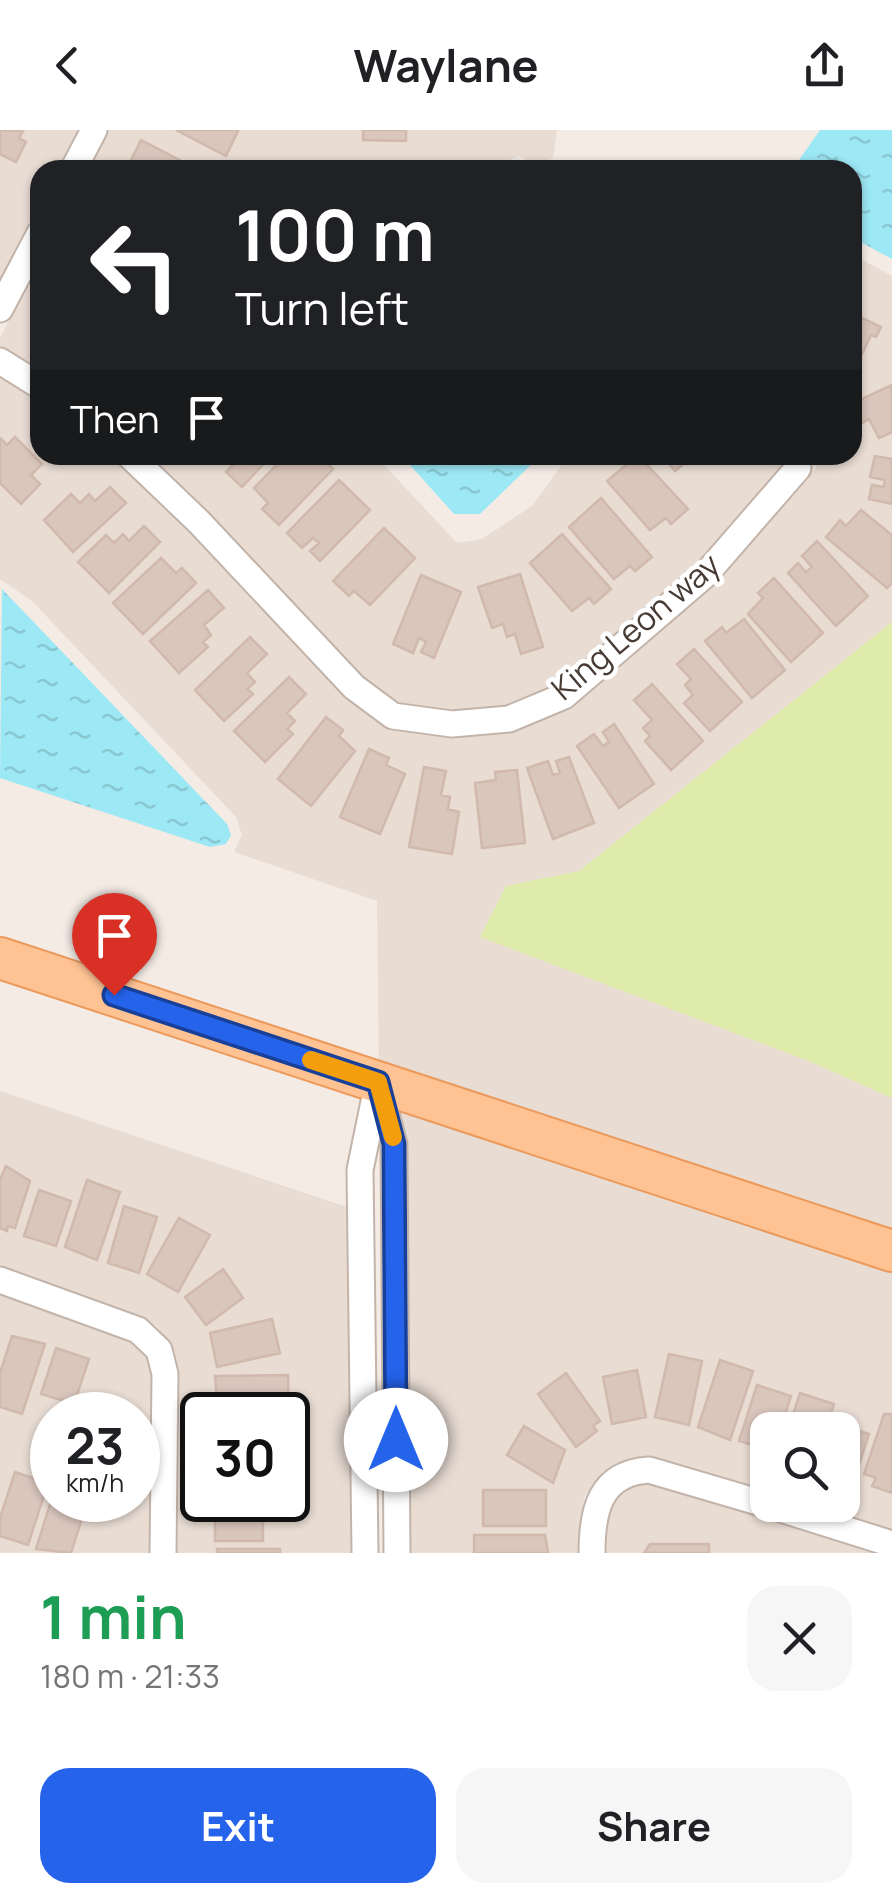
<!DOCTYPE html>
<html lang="en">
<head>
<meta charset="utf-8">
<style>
	body { margin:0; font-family:Manrope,sans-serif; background:#f6f6f6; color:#202124; height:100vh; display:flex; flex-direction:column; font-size:38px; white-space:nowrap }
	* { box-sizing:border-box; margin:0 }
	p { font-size:32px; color:#757577 }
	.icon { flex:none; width:55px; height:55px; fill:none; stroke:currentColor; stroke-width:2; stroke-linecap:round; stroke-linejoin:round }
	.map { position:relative; height:1423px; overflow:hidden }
	.drawer { display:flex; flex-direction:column; background:#fff; flex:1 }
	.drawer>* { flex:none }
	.top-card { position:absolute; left:30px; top:30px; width:832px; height:305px; border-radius:30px; box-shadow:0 2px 8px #0004; background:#202124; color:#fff; overflow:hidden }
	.buttons { position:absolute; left:750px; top:1282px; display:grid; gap:20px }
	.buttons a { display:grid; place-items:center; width:110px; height:110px; border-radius:20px; background:#fff; box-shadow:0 2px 8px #0004; font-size:50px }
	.speed { position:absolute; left:30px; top:1262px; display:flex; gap:20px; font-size:50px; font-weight:700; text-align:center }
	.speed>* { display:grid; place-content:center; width:130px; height:130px; border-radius:50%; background:#fff; box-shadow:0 2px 8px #0004; line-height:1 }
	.speed small { font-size:25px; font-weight:400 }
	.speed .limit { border:5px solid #111; border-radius:15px; background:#fff; color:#111 }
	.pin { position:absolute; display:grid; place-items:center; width:85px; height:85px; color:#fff; margin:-102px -42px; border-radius:50% 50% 50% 0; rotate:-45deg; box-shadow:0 0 10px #0007 }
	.pin .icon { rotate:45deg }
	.me { position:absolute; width:110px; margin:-55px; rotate:0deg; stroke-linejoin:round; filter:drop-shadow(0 0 8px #0008) }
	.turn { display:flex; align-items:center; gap:35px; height:210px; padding:0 40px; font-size:45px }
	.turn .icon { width:130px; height:130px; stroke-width:2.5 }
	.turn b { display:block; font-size:70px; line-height:85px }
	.then { display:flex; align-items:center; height:95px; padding:0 40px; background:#0003; gap:20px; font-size:38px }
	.round { display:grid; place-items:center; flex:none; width:105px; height:105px; border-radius:30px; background:#f6f6f6 }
	.headline { display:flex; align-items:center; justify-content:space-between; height:170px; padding:0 40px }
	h1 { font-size:60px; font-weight:700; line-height:75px; color:#1e9e55 }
	.primary-button { display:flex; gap:20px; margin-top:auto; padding:20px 40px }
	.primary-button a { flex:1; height:115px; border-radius:30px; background:#2563eb; color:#fff; font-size:40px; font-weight:700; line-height:115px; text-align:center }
	.primary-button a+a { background:#f6f6f6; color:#202124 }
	header { display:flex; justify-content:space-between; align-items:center; height:130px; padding:0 40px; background:#fff; font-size:45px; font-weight:700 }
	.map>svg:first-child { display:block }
	.residential { fill:#e8dcd3; fill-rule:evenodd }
	.green { fill:#dfebab }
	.water { fill:url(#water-ripples) }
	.building { fill:#d9c6bd; stroke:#d1b9ad; stroke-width:2.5 }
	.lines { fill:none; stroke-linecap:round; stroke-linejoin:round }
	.street-casing { stroke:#c3b4aa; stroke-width:29 }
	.primary-casing { stroke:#eb9a5c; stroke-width:44 }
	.street { stroke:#fff; stroke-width:25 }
	.primary { stroke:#ffc393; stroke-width:40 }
	.route-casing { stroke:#184099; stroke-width:25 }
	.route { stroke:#2563eb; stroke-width:18 }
	.slow { stroke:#f59e0b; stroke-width:18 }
	.labels { text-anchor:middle; stroke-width:9; stroke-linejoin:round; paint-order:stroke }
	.street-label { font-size:32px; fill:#473b34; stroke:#fff }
</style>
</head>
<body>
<header><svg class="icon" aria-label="back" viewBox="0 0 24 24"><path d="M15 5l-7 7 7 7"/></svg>Waylane<svg class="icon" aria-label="share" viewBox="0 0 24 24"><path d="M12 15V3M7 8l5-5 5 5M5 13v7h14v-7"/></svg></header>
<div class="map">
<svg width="892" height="1423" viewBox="0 0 892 1423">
	<defs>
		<pattern id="water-ripples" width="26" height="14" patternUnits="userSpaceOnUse" patternTransform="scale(2.5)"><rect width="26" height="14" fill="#9de8f5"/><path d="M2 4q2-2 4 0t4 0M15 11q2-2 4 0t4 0" fill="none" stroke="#89c8d3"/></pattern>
	</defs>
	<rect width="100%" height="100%" fill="#f4ebe5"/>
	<path class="residential" d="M0,0H79L58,40H40V74L0,150Z
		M109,0H557L553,28L537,36L519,26L486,40H88Z
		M855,126L892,146V492L579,741L506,756L811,932L892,968V1108L379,939L377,771L234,722L242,705L236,687L32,471L0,449V246L40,272V325H110L189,400L344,565L384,595L510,601L574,575L715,452L817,337L801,325H852Z
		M40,132V242L0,216V208Z
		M148,325H375L457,413L482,409L532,376L569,325H792L695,436L556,556L505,576L452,581L398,574L364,549L210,384Z
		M0,961L347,1077L351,1423H177L179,1244L171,1213L156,1196L134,1184L0,1137ZM202,1285H288V1370H202Z
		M398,971L892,1134V1402L811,1375H842V1300H768L767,1362L654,1328L629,1329L603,1342L584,1367L579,1423H411L408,1014Z
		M0,1163L131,1210L147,1226L152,1245L149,1423H0ZM52,1285H138V1370H52Z
		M648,1352L796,1396L878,1423H606L609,1378L620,1361Z"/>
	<path class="green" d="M892,492V968L811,932L480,807L506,756L579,741Z"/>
	<path class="water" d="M820,0H892V129L853,108L852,40H792Z
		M401,325H541L480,384H454Z
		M2,459L227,694L231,705L226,714L210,717L0,648Z"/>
	<path class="building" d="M0,0L23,1L19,8L26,12L16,32L0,24Z
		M176,0H235L238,1L226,26Z
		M363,0H406V11L363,10Z
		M141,10L199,40H142L144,36L131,30Z
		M852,183L881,197L876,207L871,205L852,245Z
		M892,255V302L879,308L869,289L862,293L853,273Z
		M15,307L42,334L31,345L40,354L21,374L0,353V308L7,315Z
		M214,325H272L242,357L226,342L237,331L231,326L223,334Z
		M286,325H319L333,339L279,395L262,379L268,373L254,358Z
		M638,325L688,379L671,394L666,388L650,400L607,351Z
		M661,325H680L686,332L675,341Z
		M875,326L892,329V374L869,369L872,355L884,357L885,350L870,347Z
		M339,350L370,380L320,431L310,421L319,413L313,408L302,418L287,403Z
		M110,357L126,373L73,422L44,390L71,364L80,373L89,364L95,371Z
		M601,368L652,427L635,441L630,436L614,449L569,397Z
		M861,380L892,405V453L887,458L826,407L840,390L846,396Z
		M144,396L160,412L109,463L78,432L106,405L114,413L123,404L129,411Z
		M384,398L415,428L370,475L354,461L349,466L333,451Z
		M562,404L611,459L594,474L589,468L572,481L530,433Z
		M817,411L868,466L836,496L788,443L798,433L806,442L812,437L802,426Z
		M161,428L176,443L182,438L196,453L143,504L113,473Z
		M520,444L543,517L521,524L515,504L507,507L503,494L492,498L478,457Z
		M421,445L461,462L434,528L421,522L426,512L419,508L413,523L393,514Z
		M774,448L823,503L791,532L748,484L763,468L758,463Z
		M208,460L224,478L204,495L211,505L203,512L208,517L179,543L150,511Z
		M744,489L785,540L752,568L705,511L722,497L726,503Z
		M250,507L267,524L247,543L255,552L247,559L253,564L224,591L195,560Z
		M694,519L742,572L710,601L684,573L693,565L685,555L691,549L677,534Z
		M289,547L306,564L287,583L295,591L287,599L293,604L265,632L234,601Z
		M652,554L703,611L671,640L645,611L650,606L643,598L652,590L634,570Z
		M326,587L343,600L339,606L355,621L311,676L278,649Z
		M614,594L654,654L619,678L577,616L594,604L603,616L609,612L603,602Z
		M369,619L389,628L386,635L405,644L380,704L340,687Z
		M569,627L594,693L553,709L527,638L548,631L553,645L560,643L556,631Z
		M424,637L446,641L441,665L450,667L448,679L459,682L452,724L409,717Z
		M517,640L525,713L482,718L475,653L496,650L495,642Z
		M6,1036L30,1051L15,1098L8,1096L7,1101L0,1098V1050Z
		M87,1050L120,1062L97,1130L65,1117Z
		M39,1060L71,1071L56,1116L24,1106Z
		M124,1076L157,1087L139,1143L108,1133Z
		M179,1088L210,1105L178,1162L147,1144Z
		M223,1139L243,1168L206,1195L185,1167Z
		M272,1189L280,1223L217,1237L210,1203Z
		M12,1206L45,1214L22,1284L0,1277V1243Z
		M56,1218L89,1229L74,1274L41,1264Z
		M669,1224L702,1231L689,1295L655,1287Z
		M720,1230L753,1241L730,1310L698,1297Z
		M637,1240L646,1287L612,1294L603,1247Z
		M566,1243L600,1291L593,1296L597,1301L576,1317L538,1264Z
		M288,1245L289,1280L218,1281L215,1246Z
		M757,1255L791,1266L780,1300H768V1320L739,1311Z
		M800,1263L834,1274L826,1300H788Z
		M884,1284H892V1363L872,1356L876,1348L864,1344Z
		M836,1293L869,1304L854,1350L842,1347V1300H834Z
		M524,1296L565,1320L553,1353L507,1325Z
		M15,1342L48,1353L28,1415L0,1406V1388Z
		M483,1360H546V1396H483Z
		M52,1368L85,1379L71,1423L36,1419Z
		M215,1376H263V1411H215Z
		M474,1405H545L548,1423H474Z
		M650,1414H709V1423H644Z
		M217,1419H280V1423H217Z"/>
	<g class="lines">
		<g class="street-casing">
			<path id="street" d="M73,40L94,0
				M0,179L40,103
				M0,231L40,256
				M129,325L199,392L354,557L393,586L452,594L509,589L564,566L706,444L798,338
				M0,1150L138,1200L159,1220L165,1244L163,1423
				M768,1375L892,1414
				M365,1423L360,1040L378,952L394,1014L397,1423
				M592,1423C592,1380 600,1343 649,1340L768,1375"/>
		</g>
		<g class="primary-casing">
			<path id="primary" d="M0,828L892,1121"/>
		</g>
		<use href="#street" class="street"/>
		<use href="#primary" class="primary"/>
	</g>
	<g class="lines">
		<g class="route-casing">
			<path id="route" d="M114,865L378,952L394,1014L396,1310"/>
		</g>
		<use href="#route" class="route"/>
		<path class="slow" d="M311,930L378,952L393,1007"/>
	</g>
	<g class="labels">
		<g class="street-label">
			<text transform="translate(636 497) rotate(-40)" y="11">King Leon way</text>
		</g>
	</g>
</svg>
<div class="buttons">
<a><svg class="icon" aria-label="search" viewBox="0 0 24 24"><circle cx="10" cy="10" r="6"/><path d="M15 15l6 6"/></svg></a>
</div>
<div class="speed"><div>23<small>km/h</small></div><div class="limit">30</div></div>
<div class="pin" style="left:114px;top:865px;background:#d93025"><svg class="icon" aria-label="arrive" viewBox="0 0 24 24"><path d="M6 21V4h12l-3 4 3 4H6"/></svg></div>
<svg class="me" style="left:396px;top:1310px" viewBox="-20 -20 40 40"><circle r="19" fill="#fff"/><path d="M0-13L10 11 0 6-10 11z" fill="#2563eb"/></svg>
<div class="top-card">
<div class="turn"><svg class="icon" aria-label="left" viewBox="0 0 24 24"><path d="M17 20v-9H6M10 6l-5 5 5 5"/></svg><div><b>100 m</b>Turn left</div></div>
<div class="then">Then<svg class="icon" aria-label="arrive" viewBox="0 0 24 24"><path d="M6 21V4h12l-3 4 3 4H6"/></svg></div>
</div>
</div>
<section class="drawer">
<div class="headline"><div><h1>1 min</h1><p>180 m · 21:33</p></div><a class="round"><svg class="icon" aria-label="close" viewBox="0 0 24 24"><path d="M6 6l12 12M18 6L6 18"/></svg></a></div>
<div class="primary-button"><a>Exit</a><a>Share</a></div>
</section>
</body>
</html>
